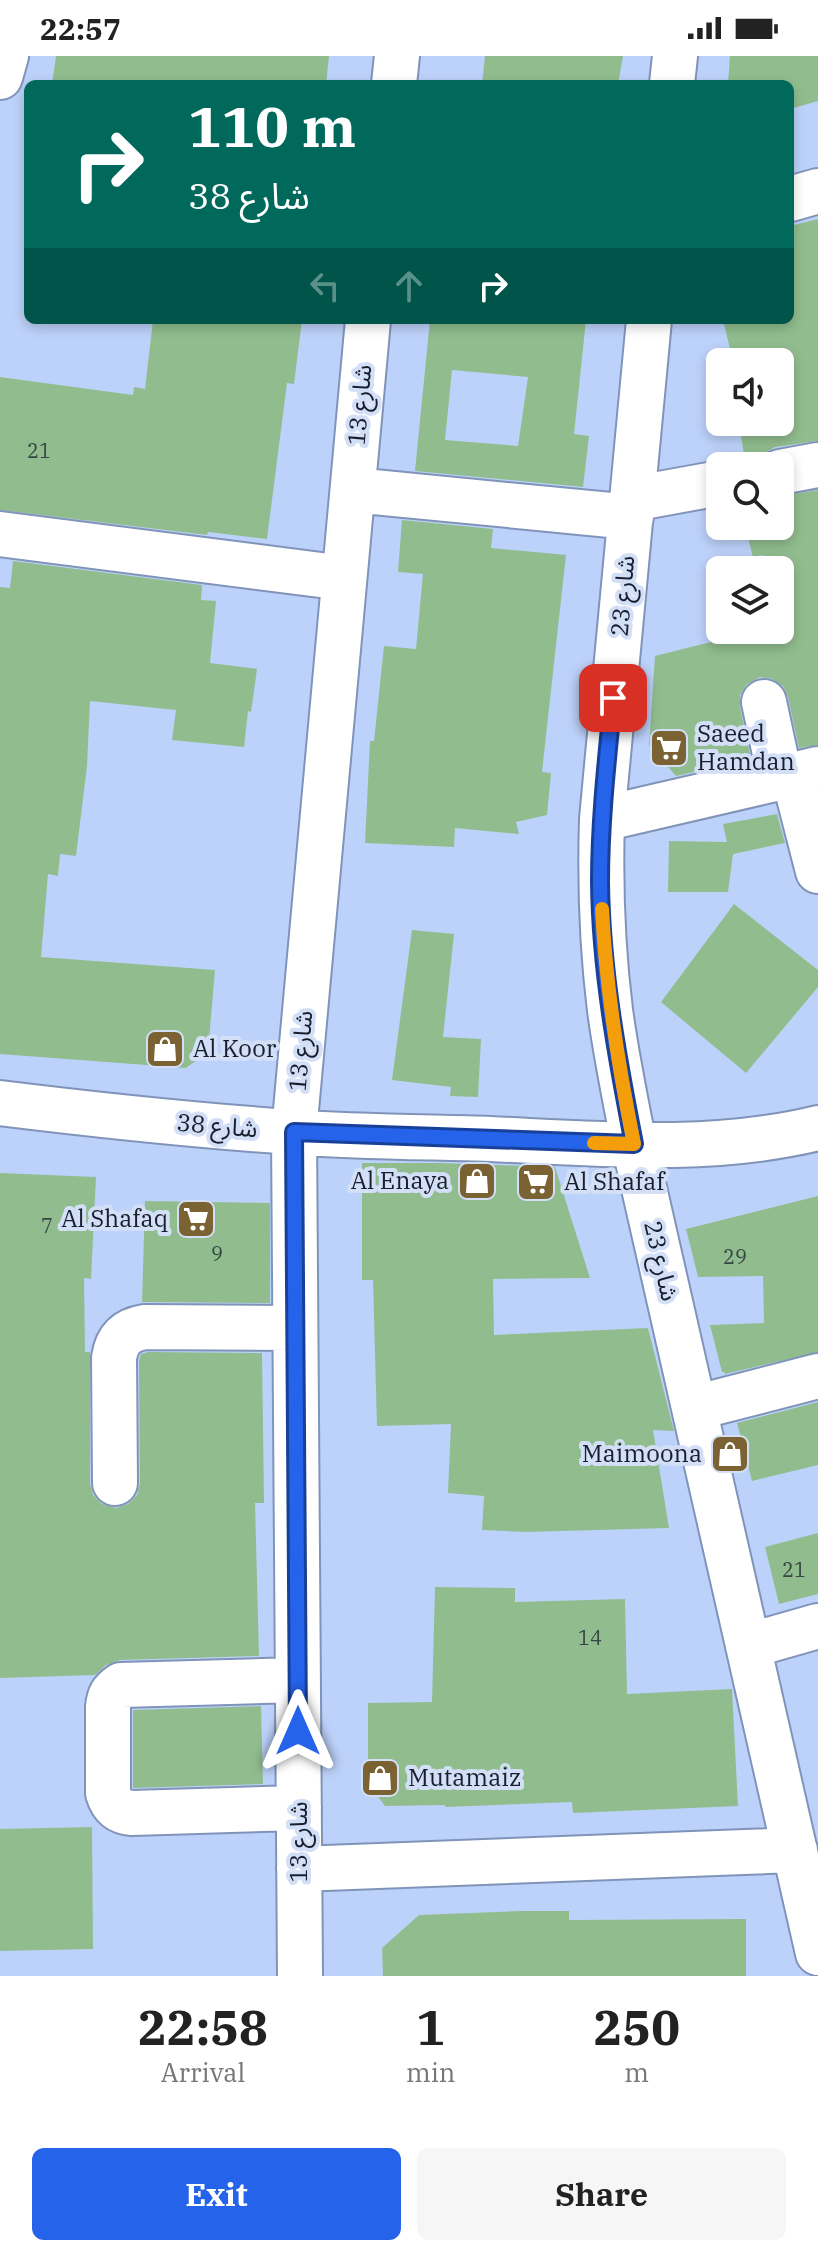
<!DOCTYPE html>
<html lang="en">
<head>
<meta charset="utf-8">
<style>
	body { margin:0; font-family:"IBM Plex Serif","Noto Sans Arabic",serif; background:#f6f6f6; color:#222; height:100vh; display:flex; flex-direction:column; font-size:30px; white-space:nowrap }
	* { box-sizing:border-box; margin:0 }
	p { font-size:26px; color:#767676 }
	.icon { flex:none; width:44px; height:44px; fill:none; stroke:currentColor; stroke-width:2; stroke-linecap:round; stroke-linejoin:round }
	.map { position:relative; height:1920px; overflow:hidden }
	.panel { display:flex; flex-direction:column; background:#fff; flex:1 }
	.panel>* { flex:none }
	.banner { position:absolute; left:24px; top:24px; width:770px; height:244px; border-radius:12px; box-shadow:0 4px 12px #0003; background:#00695c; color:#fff; overflow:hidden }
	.tools { position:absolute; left:706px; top:292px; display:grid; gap:16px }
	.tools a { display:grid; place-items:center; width:88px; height:88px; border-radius:12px; background:#fff; box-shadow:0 4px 12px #0003; font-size:40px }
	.pin { position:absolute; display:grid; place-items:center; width:68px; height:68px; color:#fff; margin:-34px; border-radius:16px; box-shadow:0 4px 12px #0006 }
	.me { position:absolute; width:88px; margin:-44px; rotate:0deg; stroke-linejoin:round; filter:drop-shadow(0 0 6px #0008) }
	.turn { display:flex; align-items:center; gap:28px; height:168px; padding:0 32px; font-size:36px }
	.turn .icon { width:104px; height:104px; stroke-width:2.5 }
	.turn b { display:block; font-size:56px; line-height:68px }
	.lanes { display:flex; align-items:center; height:76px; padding:0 32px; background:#0003; justify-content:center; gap:40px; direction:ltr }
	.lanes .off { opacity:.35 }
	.eta { display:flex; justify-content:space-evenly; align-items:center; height:136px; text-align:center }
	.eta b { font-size:48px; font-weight:700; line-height:56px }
	.action { display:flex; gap:16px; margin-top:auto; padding:16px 32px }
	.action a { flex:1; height:92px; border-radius:12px; background:#2563eb; color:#fff; font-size:32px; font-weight:700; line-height:92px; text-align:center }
	.action a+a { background:#f6f6f6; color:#222 }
	.status { display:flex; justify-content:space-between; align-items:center; height:56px; padding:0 40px; background:#fff; direction:ltr }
	.status svg { height:22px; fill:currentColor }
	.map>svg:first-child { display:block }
	.building { fill:#91bd8e; fill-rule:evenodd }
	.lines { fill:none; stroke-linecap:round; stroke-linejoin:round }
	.minor-casing { stroke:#8094b9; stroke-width:48 }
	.minor { stroke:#fff; stroke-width:44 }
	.route-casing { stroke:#184099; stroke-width:20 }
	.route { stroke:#2563eb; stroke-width:14 }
	.slow { stroke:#f59e0b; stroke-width:14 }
	.labels { text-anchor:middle; stroke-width:8; stroke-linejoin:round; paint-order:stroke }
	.number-label { font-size:20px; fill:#364645 }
	.street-label { font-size:24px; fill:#171e2d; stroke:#d2dff7 }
	.poi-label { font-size:24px; fill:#171e2d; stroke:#d2dff7; text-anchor:start }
</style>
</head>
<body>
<div class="status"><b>22:57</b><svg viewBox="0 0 49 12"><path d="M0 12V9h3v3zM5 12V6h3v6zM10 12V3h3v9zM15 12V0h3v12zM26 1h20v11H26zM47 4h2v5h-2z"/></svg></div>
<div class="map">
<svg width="818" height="1920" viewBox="0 0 818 1920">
	<rect width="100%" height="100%" fill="#bdd2fa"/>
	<path class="building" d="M56,0H329L326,28H52Z
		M485,0H623L618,28H482Z
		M730,0H818V45L790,53V28H728Z
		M818,163V385L775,391L764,397L759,403L745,406L739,366H780V306H752L749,292L731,297L723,264H790V170Z
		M153,264H302L294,328L287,327L267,483L208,476L207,479L0,454V321L133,339L134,331L145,333Z
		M430,264H586L574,378L589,380L583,431L415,415ZM452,314L528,321L518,390L445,384Z
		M818,434V689L799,692L788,641L783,630L772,623L760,621L747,628L740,639V651L751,703L676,720L649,689L655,600L759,574H780V514H766L763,499L753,501L745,470H780V440Z
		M402,464L493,473L491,492L566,499L542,716L551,717L547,759L516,766L519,778L455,772L454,791L365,787L370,685H374L384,590L416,593L423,518L398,516Z
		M13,505L202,529L201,544L216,545L210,607L257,613L251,656L248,655L244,691L172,684L176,654L90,645L87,710L76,800L60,798L58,820L48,818L41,901L215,914L208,996L186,1012L0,998V531L10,532Z
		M777,758L785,787L733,798L728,836H668L669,785L727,786L723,768Z
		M734,848L818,914V931L746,1017L661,946Z
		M412,874L454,878L443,981L481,983L478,1041L450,1040L451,1031L392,1024Z
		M362,1107H440L555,1111L590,1222L493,1223L494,1279L648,1272L674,1375L653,1374L669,1472L527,1476L482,1474L484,1440L448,1437L451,1368L377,1370L373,1224H362Z
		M0,1117L96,1121L91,1223L84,1222L85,1296H90V1427L93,1439L102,1448L116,1452L128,1448L137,1439L140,1427L139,1305L141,1298L148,1296L262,1297L264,1447H255L259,1600L120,1604L106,1609L95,1619L0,1622Z
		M818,1140V1296L725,1318L724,1316H722L710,1269L764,1267L763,1220L698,1221L686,1173Z
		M145,1145L270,1147V1247L142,1246Z
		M818,1346V1409L752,1425L737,1367Z
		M818,1477V1538L779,1548L765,1491Z
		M435,1531L515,1532V1546L625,1543L627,1638L732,1633L738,1750L573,1757L572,1746L445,1751V1749L385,1750L368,1727V1647L432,1646Z
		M261,1650L263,1728L133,1732V1654Z
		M92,1771L93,1893L0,1895V1773Z
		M521,1855H569V1864L746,1863V1920H383L382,1892L419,1859Z"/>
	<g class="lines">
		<g class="minor-casing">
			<path id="minor" d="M0,21L6,0
				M394,28L397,0
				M672,28L675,0
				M790,143L818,135
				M649,264L602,763C600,827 602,890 610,954C616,999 625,1043 634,1088L818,1897
				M780,416L818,409
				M353,434L631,461
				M632,443L720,427
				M0,478L344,522
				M764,646L780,721
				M793,718L818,815
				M602,763L818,713
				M0,1047C97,1059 193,1069 290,1076C357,1081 424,1081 491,1083C599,1088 712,1098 818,1072
				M694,1352L818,1320
				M115,1427L114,1302C117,1283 126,1274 145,1271L295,1272
				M748,1590L818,1570
				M298,1624L121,1629C112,1635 109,1640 108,1651V1737C112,1750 119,1756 132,1757L299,1752
				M299,1813L795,1794
				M300,1920L294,1076L368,264"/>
		</g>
		<use href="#minor" class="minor"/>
	</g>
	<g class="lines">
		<g class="route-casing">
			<path id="route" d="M298,1675L294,1076L634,1088C617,1001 601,914 600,826C600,764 607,703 613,642"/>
		</g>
		<use href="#route" class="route"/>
		<path class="slow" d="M594,1087L634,1088C618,1009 606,932 602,853"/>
	</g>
	<defs>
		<g id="supermarket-square" transform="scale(2)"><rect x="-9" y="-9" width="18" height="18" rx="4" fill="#7a6233" stroke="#d2dff7"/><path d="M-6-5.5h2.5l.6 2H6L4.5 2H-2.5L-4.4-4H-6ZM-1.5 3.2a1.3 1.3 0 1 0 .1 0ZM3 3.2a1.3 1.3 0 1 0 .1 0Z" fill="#fff"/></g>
		<g id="shop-square" transform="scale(2)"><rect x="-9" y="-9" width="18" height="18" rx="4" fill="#7a6233" stroke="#d2dff7"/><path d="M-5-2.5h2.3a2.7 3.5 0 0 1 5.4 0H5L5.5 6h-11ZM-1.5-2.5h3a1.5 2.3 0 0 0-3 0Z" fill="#fff"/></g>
	</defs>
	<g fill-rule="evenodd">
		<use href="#supermarket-square" x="669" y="692"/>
		<use href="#shop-square" x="165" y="993"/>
		<use href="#shop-square" x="477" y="1125"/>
		<use href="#supermarket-square" x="536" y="1126"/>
		<use href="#supermarket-square" x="196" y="1163"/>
		<use href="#shop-square" x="730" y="1398"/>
		<use href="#shop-square" x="380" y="1722"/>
	</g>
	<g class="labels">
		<g class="number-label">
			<text x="39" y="402">21</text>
			<text x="47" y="1177">7</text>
			<text x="217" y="1205">9</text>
			<text x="735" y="1208">29</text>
			<text x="794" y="1521">21</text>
			<text x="590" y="1589">14</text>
		</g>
		<g class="street-label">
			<text transform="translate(360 349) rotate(-85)" y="8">شارع 13</text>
			<text transform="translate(623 540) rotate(-85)" y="8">شارع 23</text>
			<text transform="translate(301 995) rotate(-85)" y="8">شارع 13</text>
			<text transform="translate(217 1070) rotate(5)" y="8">شارع 38</text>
			<text transform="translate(661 1205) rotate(77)" y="8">شارع 23</text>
			<text transform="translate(299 1786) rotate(-90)" y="8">شارع 13</text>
		</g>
		<g class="poi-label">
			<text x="697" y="686">Saeed<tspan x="697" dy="28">Hamdan</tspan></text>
			<text x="193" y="1001">Al Koor</text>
			<text x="449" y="1133" text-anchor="end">Al Enaya</text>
			<text x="564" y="1134">Al Shafaf</text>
			<text x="168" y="1171" text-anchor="end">Al Shafaq</text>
			<text x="702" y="1406" text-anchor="end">Maimoona</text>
			<text x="408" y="1730">Mutamaiz</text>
		</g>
	</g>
</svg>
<div class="tools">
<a><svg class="icon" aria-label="sound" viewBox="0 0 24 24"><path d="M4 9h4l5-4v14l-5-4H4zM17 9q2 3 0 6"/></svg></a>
<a><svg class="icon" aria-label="search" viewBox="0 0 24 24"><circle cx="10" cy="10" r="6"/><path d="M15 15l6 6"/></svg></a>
<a><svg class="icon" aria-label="layers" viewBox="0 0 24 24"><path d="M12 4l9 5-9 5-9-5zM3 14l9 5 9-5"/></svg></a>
</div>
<div class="pin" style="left:613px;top:642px;background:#d93025"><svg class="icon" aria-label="arrive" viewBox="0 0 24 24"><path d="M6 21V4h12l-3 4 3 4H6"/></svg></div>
<svg class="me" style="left:298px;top:1675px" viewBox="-20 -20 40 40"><path d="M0-17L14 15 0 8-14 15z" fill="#2563eb" stroke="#fff" stroke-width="4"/></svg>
<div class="banner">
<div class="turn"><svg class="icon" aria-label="right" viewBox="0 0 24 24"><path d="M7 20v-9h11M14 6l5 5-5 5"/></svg><div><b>110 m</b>شارع 38</div></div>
<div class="lanes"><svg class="icon off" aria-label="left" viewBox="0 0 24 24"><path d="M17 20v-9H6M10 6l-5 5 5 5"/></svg><svg class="icon off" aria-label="ahead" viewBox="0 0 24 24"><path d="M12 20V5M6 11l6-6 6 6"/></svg><svg class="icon" aria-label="right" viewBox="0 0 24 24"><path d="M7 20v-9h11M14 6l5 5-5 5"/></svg></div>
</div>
</div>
<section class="panel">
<div class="eta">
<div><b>22:58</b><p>Arrival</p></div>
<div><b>1</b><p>min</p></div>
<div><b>250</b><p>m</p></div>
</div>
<div class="action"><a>Exit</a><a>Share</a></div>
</section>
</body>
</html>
